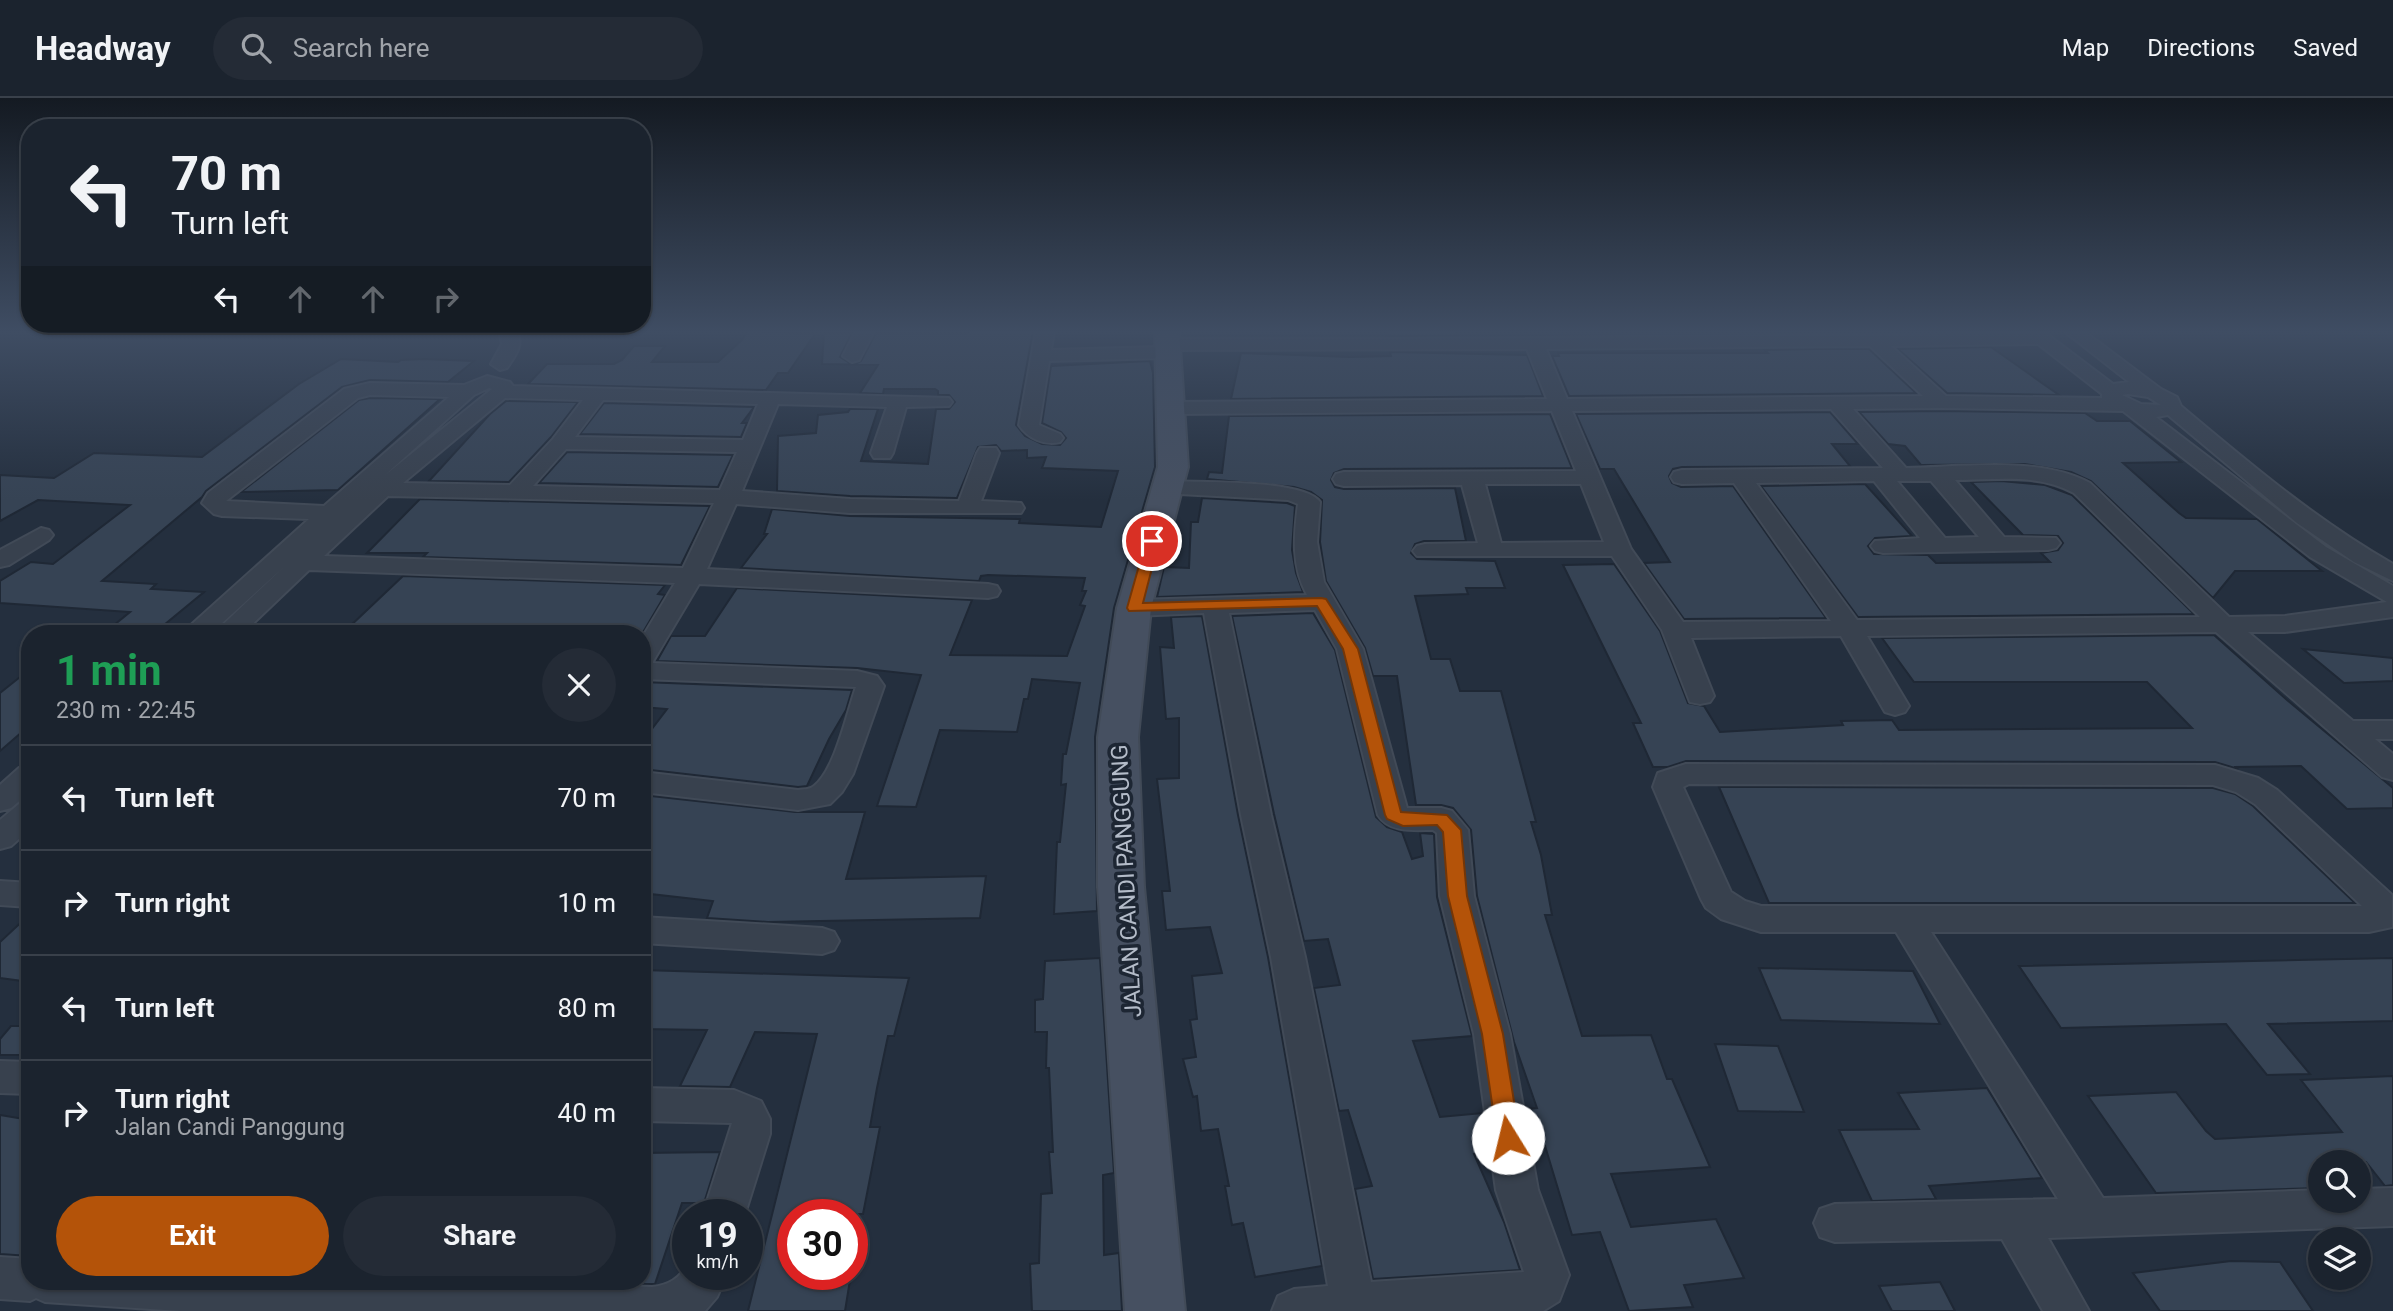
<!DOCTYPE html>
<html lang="en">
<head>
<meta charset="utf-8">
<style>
	body { margin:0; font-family:Roboto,sans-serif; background:#242b36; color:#f1f3f6; height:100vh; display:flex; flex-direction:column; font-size:26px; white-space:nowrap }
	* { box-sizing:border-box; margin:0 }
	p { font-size:23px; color:#a0a4aa }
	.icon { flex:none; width:38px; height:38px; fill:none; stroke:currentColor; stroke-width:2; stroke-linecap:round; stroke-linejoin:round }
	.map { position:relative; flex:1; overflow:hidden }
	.side { position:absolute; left:21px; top:527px; width:630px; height:665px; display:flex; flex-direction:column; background:#1b232e; border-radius:28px; box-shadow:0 2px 5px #0004,0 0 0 2px #39404a }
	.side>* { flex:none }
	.top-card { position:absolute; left:21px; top:21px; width:630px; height:214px; border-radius:28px; box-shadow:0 2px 5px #0004,0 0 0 2px #39404a; background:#1b232e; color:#f1f3f6; overflow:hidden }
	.fabs { position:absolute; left:2308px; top:1052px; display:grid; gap:14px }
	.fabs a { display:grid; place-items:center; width:63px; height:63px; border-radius:50%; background:#1b232e; box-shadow:0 2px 5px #0004,0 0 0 2px #39404a; font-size:35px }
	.speed { position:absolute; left:672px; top:1101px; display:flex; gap:14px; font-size:35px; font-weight:700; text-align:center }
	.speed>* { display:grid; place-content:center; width:91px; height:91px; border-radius:50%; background:#1b232e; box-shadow:0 2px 5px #0004,0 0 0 2px #39404a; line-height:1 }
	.speed small { font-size:18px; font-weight:400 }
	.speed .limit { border:10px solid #d22; background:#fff; color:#111 }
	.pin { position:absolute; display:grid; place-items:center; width:60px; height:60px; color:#fff; margin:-30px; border:4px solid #fff; border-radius:50%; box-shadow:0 2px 7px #0007 }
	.me { position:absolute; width:77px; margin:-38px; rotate:351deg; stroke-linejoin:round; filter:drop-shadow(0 0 5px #0008) }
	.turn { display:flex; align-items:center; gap:24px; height:147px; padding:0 35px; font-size:32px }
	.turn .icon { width:91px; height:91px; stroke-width:2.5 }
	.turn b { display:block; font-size:49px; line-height:60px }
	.lanes { display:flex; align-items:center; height:66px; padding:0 35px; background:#0003; justify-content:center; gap:35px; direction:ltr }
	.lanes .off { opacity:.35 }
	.round { display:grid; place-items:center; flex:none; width:74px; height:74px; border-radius:37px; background:#242b36 }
	.overview { display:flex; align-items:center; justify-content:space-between; height:119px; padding:0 35px }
	h1 { font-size:42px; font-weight:700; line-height:52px; color:#1e9e55 }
	.action { display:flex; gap:14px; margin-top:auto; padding:14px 35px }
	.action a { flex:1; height:80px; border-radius:42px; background:#b45309; color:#fff; font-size:28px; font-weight:700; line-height:80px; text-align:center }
	.action a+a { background:#242b36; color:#f1f3f6 }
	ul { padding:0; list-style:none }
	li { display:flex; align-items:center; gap:21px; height:105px; padding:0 35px; border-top:2px solid #39404a }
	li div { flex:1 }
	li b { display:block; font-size:26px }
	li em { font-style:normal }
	header { display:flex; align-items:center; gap:42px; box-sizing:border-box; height:98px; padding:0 35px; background:#1b232e; border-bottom:2px solid #39404a }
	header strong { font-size:33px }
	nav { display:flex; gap:38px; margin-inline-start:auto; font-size:24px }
	.search { width:490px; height:63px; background:#242b36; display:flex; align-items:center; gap:18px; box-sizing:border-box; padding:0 24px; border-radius:38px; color:#a0a4aa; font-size:26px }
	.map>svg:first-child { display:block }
	.building { fill:#364354; stroke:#1f2835; stroke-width:2 }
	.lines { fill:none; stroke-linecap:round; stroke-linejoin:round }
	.minor-casing { stroke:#414a57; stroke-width:4 }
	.secondary-casing { stroke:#414a57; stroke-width:4 }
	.minor { fill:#38414e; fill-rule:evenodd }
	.secondary { fill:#465061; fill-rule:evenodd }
	.route { fill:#b45309; stroke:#753606; stroke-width:2 }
	.labels { text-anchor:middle; stroke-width:7; stroke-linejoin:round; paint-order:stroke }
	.street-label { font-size:23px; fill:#b4bcc9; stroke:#1d2633 }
</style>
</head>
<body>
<header>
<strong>Headway</strong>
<div class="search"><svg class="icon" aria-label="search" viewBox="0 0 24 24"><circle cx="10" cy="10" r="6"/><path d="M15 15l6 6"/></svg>Search here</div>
<nav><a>Map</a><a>Directions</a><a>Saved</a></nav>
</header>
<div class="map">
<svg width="2393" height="1213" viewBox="0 0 2393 1213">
	<rect width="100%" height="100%" fill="#242f3e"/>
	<path class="building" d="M747,233L815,236L788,275H778L766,292L528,286L547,266H614L622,262L634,248H665L652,264H718L743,241Z
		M968,233H1033L1016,327L1025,338L1042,346L1060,347L1066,340L1061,334L1042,325L1051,268L1150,263L1153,275L1155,369L1114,510L1095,639L1097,813L1054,816L1057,744H1060L1066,686L1061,687L1063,656H1066L1080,585L1032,581L1028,601H1024L1017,634L940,632L916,709L877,708L921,577L857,570L657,563L671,538H705L737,490L972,502L950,557L1067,558L1085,508L1080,507L1086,493H1082L1085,480L988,477L981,478L979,483L741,470L767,436H764L772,411L850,418L1020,421L1019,425L1101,429L1118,373L1042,370L1046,359L1027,360V352L1001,353L996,347L978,349L957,400L850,398L777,393L778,338L816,335L818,317L848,314L850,311H878L861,363L928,366L936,311H949L955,304L949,297H938V293L935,291H884L883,296L860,295L878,267L822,266L824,235H852L840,259L853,267L861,263L876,235L967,236Z
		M1387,233H1455L1457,238H1388Z
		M1991,249L2059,297L1947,295L1898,251Z
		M1814,251H1869L1916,295L1569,298L1552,258H1559L1558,255H1768L1765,252Z
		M1390,254L1527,257L1543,298L1231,301L1241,255L1350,259L1391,258Z
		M341,261L398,264L401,262L424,261L474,263L448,284L370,282L342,289L206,393L202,399L102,483L156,486L151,491L204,494L153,536H103L130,514L0,505V483L31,464L53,466L130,407L38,402L0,423V377L54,380L94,355L202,359L299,286Z
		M370,300L440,301L338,392L241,394L359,302Z
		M506,303L578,304L551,339L509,384L429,383L490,316Z
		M604,305L754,309L742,325H747L741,339L580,336Z
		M1941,313L2085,315L2097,323H2130L2181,364L2123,365L2179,415L2186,420L2257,421L2322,473H2235L2213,500L2091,383L2071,374L2025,366L1921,367L1905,348L1888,346L1859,314Z
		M1830,314L1858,346H1832L1850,368L1682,369L1673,371L1669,378L1672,385L1681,389L1733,388L1826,520L1684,521L1644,465L1670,464L1614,371H1600L1576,316Z
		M1550,316L1572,370L1344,371L1334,375L1331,382L1335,389L1344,391L1455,390L1466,443H1424L1415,446L1411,455L1417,461L1495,463L1505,490H1466L1468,496L1415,498L1431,561H1450L1460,593H1501L1536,724H1531L1541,757L1552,817H1545L1582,938L1651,937L1667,981H1672L1710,1069L1611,1076L1631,1129L1716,1121L1744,1180L1684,1187L1693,1209L1629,1213L1600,1134L1572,1137L1545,1048L1533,1050L1526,1011L1537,1010L1514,944L1477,798L1471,732L1453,710L1441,707H1416L1397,578H1373L1365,550L1326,483L1320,444L1322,402L1311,394L1294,389L1207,381L1209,374L1222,375L1229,318Z
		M567,354L733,357L718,389L539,385Z
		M2001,383L2045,387L2072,397L2194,516L1858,519L1761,388L1865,386L1912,438L1875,440L1868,448L1874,456L1928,457L1936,465L2050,464L2041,455L2058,452L2063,445L2058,438L2023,437L1971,384Z
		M1202,400L1287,405L1295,408L1292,452L1296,475L1303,494L1157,499L1164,469L1189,470L1191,424H1198Z
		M420,401L710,408L681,467L423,459L427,455H367Z
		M1614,466L1660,533L1688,605L1704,608L1720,634L1843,627L1841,623L1892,622L1899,632L2192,630L2147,584H1914L1882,540L2214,537L2287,602L2393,690V710L2347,711L2301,668L2236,669L2238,671L2215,664L1686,663L1668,669H1653L1633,625H1641L1563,467Z
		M403,478L665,487L658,496L665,497L642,536H418L346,532Z
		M1313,515L1335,552L1376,719L1387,729L1402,734L1412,761L1423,758L1420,735L1434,736L1437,799L1472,938L1413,943L1440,1019L1483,1015L1488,1054L1474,1056L1504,1124L1520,1172L1373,1181L1355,1091L1372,1088L1348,1012L1339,1013L1314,890L1340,887L1328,841L1304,843L1274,716L1232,518Z
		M1202,518L1238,717L1268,859L1322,1168L1255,1179L1243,1125L1232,1127L1225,1088H1229L1218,1031L1201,1033L1197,998L1193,999L1183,961L1196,959L1190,922L1197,921L1192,878L1222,875L1210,829L1166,832L1162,793H1170L1157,681L1179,680V620L1166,621L1160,549L1174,550L1171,519Z
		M2303,551L2393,560V583L2344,585Z
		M30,571V627L0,653V595Z
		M642,584L852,592L846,612L829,641L807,688L798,689L642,671V644L667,611L642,609Z
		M1719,689L2213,690L2235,696L2253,708L2355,805H1769Z
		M642,697L795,714H865L846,781L986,778L980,820L768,824L707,820L713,803L642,795Z
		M30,816V884L0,880V844Z
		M1100,860L1114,1075L1103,1077L1104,1157L1119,1155L1122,1213H1032L1030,1166L1039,1165L1041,1096L1052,1095L1049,1054H1053L1049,970H1046L1047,934H1035V902L1043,901L1045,863Z
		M2393,860V923L2268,926L2310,976L2267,977L2226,926L2061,930L2019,868Z
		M1759,870L1913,873L1940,926L1781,922Z
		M642,872L909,880L894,938H888L877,990L870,1029H880L863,1116H793V1176H851L845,1213H748L817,936L755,934L730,989L680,988L707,932L642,931Z
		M11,928H30V957H0V941Z
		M1715,946L1778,948L1804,1014L1738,1013Z
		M2393,978V1087L2385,1088L2366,1064H2320V1090L2156,1095L2088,998L2176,994L2206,1033L2215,1041L2342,1034L2301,982Z
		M1987,990L2042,1080L1929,1088L1936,1101L1872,1103L1839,1032L1919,1031L1898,995Z
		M0,1017L30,1022V1158L0,1156Z
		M720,1054L704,1105H682L655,1186H642V1055Z
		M2231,1163L2280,1164L2313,1213H2160L2133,1175Z
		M1940,1184L1955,1213H1892L1879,1188Z"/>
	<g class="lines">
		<g class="minor-casing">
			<path id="minor" d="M499,233H517C524,248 515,258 507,270L500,272L491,266L502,246Z
				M856,233H874L859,262L852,264L843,258Z
				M1036,233H1054L1051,252L1160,249L1158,246L1161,242L1167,241H1397L2025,236L2023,233H2043L2113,286L2129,284L2064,233H2084L2161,291L2177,299L2181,308C2249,365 2316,422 2393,466V483L2354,464L2297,425L2168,317L2156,319L2326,449L2393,488V519L2285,534H2248L2353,623H2393V641H2375L2393,656V682L2382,679L2216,534L1867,538L1909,608L1905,614L1895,617L1885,614L1841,538L1691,540L1714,598L1710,604L1700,606L1690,604L1662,532L1612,458H1417L1413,453L1417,448L1425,446L1478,445L1462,387L1344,388L1336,386L1333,381L1336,376L1344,374L1576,373L1552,313L1171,316L1164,314L1161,310L1164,306L1171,304L1547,301L1527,251L1174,252L1173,258L1166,260L1049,263L1039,327L1060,336L1063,340L1060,344C1045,348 1027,340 1019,327ZM2038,246L2102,296V300L1946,298L1891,248ZM1870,248L1923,298L1567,301L1546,251ZM2128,296L2148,299L2161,307L2141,306L2122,297ZM1941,310L2123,313L2310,459L2387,504L2285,518L2229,519L2090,385C2040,358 1963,369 1906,370L1853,311ZM1831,311L1883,370L1682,372L1674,374L1671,379L1674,384L1682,386L1734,385L1831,523L1683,524L1631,451L1572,313ZM1955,382C1995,382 2038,375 2074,395L2200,519L1857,522L1756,385L1874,383L1920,440L1875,443L1871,448L1875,453L1883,455L2048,452L2056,450L2060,445L2056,440L2004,439ZM1897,383H1931L1979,439L1945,440ZM1485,386H1581L1604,444L1501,445Z
				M487,278L510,284L513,288L949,300L952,304L949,308L906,309L893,355L890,360H874L871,355L887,309L778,306L742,393L850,401L959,403L977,355L980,350H996L999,355L981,403L1021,405L1024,410L1021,415H850L736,406L707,471L988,486L997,488L1000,493L997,498L988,500L699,486L652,565L857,573L877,578L884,588L853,676L842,694L830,706L798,712L642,694V674L798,692C804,691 809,692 814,688C835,672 847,614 856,589L642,581V540L675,485L309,472L242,536H213L286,467L210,536H181L309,421L222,418L214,416L202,405L208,395L344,291L370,285L464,287ZM489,290L492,291L384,378L474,297ZM370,297L449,299L324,408L226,403L358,300ZM505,300L583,302L553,341L510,387L403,385ZM603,302L758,306L743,342L575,339ZM566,351L737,354L720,392L533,388ZM388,398L714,405L683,470L324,458Z
				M1169,383C1200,385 1304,381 1320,404L1317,444L1324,484L1363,551L1407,710H1441L1452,713L1468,732L1474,798L1510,936L1538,1092L1569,1177L1559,1203L1543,1213H1272L1278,1198L1294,1191L1328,1188L1271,859L1241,717L1204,515L1134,518L1125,515L1121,510L1125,505L1134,502L1307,497C1291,468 1294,437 1298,406L1288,402L1161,395L1158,390L1161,385ZM1315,512L1337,551L1378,717C1389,735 1414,732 1433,732L1437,735L1440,798L1474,936L1496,1092L1524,1174L1371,1184L1305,859L1271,717L1229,515Z
				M41,430L49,432L53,437L49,442L9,467L0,469V452Z
				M1686,666L2215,667L2258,680L2277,692L2392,797V829L2369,834H1931L2103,1100L2320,1092V1102H2359V1091L2393,1090V1128L2048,1140L2089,1213H2043L2002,1141L1835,1144L1820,1139L1814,1125L1820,1111L1835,1106L2058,1101L1896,834H1761L1721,821L1706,810L1701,801L1653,689L1658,675ZM1689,686L2213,687L2236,694L2255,706L2362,808H1761L1745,803L1731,794L1683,689Z
				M30,667V694L11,710L0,713V687L19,670Z
				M30,703V731L11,748L0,751V722L19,706Z
				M0,783L30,785V809L0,807Z
				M642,819L822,830L834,834L839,843L834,852L822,856L642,845Z
				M0,963L30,964V996L0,995Z
				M642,990L734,992L761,1003L770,1021V1036L745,1116H703L732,1025L642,1023Z
				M0,1159L30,1161V1183H480L652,1189C669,1187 679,1181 688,1166V1176H727L717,1199L705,1213H181L45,1204L36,1200L30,1203L0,1201Z"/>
		</g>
		<g class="secondary-casing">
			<path id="secondary" d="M1155,233H1179L1188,369L1151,510L1138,639L1144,789L1185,1213H1125L1098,789V639L1117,510L1158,369Z"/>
		</g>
		<use href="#minor" class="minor"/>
		<use href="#secondary" class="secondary"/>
	</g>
	<linearGradient id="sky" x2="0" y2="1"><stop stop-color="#141a22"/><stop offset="0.58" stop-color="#3f4d63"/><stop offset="1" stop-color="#3f4d63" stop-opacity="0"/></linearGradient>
	<rect width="2393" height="403" fill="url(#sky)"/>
	<path class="route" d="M1152,439L1159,443L1143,505L1321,500L1326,501L1358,551L1401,714L1447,717L1461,732L1467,798L1503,936L1520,1040L1516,1047L1508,1050L1501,1047L1497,1040L1482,936L1448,798L1443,734L1437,727L1403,728L1387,721L1385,717L1343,551L1317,508L1129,513L1127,510L1146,443Z"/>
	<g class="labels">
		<g class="street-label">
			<text transform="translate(1126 783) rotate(-93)" y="8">JALAN CANDI PANGGUNG</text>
		</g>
	</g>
</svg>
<div class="fabs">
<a><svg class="icon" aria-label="search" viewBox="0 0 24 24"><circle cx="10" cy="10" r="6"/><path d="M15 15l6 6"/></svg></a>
<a><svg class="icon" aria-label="layers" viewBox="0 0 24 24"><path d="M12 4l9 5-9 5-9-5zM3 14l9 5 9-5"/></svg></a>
</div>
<div class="speed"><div>19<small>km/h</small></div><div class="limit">30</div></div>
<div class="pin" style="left:1152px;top:443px;background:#d93025"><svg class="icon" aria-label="arrive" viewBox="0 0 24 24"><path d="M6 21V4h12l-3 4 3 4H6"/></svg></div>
<svg class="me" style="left:1508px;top:1040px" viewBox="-20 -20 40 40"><circle r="19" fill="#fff"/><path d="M0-13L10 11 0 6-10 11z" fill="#b45309"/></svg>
<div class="top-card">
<div class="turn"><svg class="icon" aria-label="left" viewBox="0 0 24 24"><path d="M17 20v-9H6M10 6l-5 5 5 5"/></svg><div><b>70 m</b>Turn left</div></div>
<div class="lanes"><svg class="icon" aria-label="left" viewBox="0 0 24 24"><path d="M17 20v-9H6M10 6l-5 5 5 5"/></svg><svg class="icon off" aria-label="ahead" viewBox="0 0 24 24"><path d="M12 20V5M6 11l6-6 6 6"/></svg><svg class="icon off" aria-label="ahead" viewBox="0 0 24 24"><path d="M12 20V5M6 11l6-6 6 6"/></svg><svg class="icon off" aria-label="right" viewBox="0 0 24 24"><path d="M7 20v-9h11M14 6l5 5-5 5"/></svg></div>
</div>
<section class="side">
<div class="overview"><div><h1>1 min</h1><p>230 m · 22:45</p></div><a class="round"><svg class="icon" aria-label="close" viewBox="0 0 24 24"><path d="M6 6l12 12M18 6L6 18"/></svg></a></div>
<ul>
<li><svg class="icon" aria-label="left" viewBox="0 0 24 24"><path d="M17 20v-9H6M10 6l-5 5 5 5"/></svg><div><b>Turn left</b></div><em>70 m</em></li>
<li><svg class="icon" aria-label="right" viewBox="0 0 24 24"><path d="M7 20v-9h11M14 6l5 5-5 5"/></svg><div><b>Turn right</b></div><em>10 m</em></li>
<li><svg class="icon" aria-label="left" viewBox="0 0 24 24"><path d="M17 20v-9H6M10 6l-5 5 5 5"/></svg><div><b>Turn left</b></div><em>80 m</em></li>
<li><svg class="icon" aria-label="right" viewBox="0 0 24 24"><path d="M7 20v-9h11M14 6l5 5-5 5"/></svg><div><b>Turn right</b><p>Jalan Candi Panggung</p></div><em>40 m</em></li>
</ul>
<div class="action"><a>Exit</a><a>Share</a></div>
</section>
</div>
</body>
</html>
